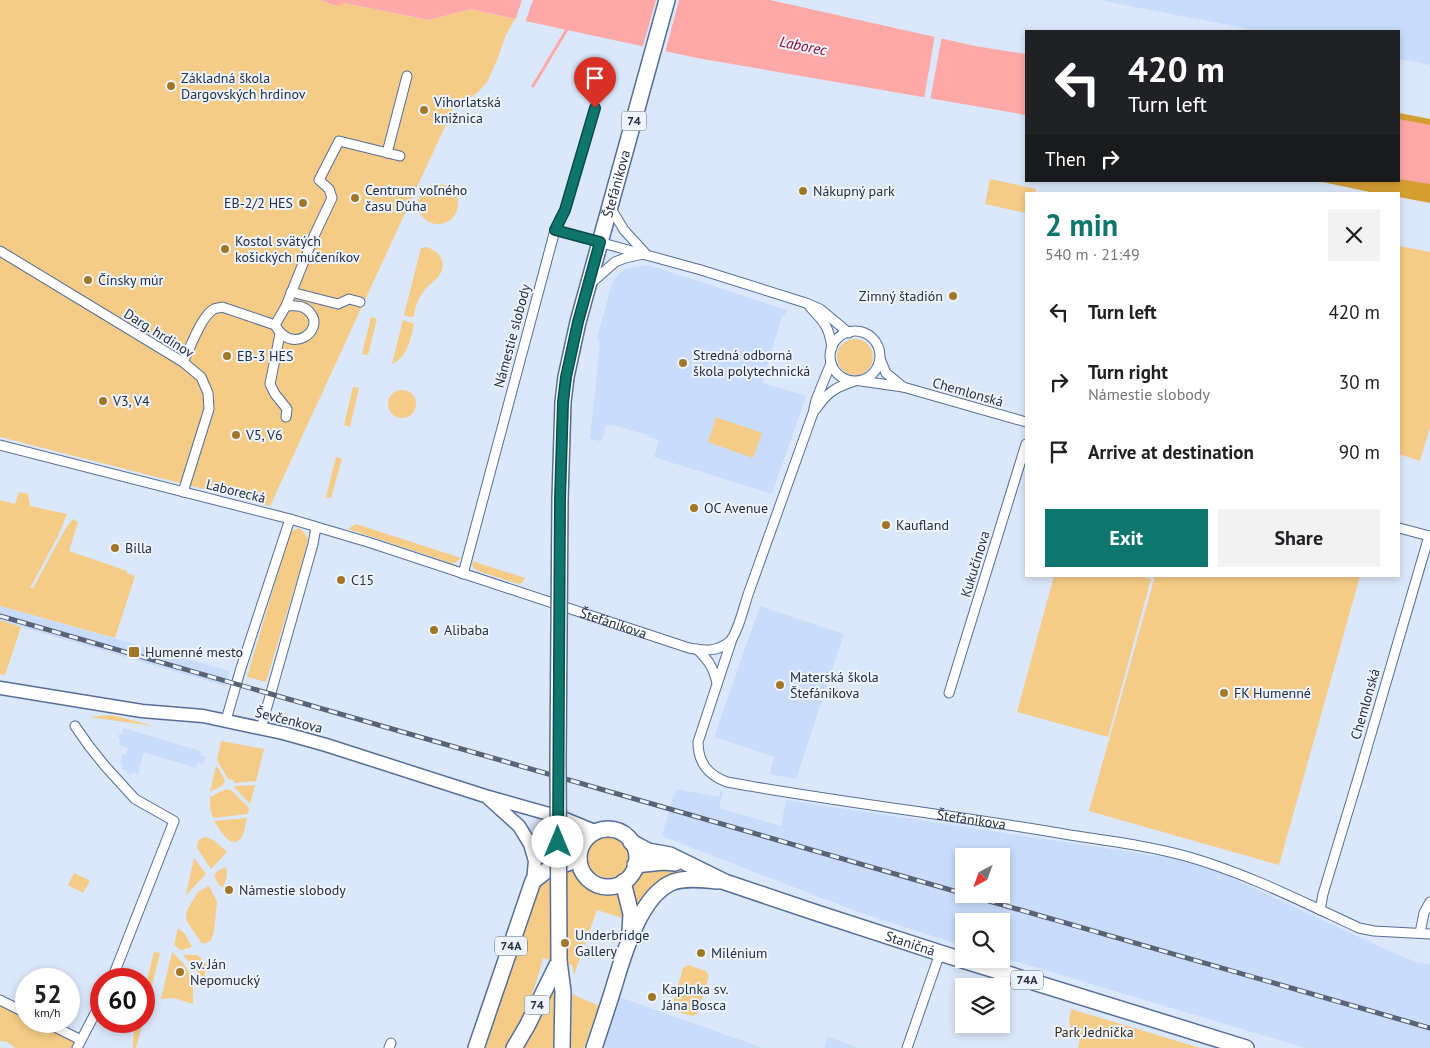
<!DOCTYPE html>
<html lang="en">
<head>
<meta charset="utf-8">
<style>
	body { margin:0; font-family:"PT Sans",sans-serif; background:#f2f2f2; color:#202124; height:100vh; display:flex; flex-direction:column; font-size:19px; white-space:nowrap }
	* { box-sizing:border-box; margin:0 }
	p { font-size:16px; color:#757577 }
	.icon { flex:none; width:28px; height:28px; fill:none; stroke:currentColor; stroke-width:2; stroke-linecap:round; stroke-linejoin:round }
	.map { position:relative; flex:1; overflow:hidden }
	.sheet { position:absolute; left:1025px; top:192px; width:375px; height:385px; display:flex; flex-direction:column; background:#fff; border-radius:0px; box-shadow:0 2px 8px #0003 }
	.sheet>* { flex:none }
	.top-card { position:absolute; left:1025px; top:30px; width:375px; height:152px; border-radius:0px; box-shadow:0 2px 8px #0003; background:#202124; color:#fff; overflow:hidden }
	.needle { width:32px; rotate:221deg }
	.buttons { position:absolute; left:955px; top:848px; display:grid; gap:10px }
	.buttons a { display:grid; place-items:center; width:55px; height:55px; border-radius:0px; background:#fff; box-shadow:0 2px 8px #0003; font-size:25px }
	.speed { position:absolute; left:15px; top:968px; display:flex; gap:10px; font-size:25px; font-weight:700; text-align:center }
	.speed>* { display:grid; place-content:center; width:65px; height:65px; border-radius:50%; background:#fff; box-shadow:0 2px 8px #0003; line-height:1 }
	.speed small { font-size:12px; font-weight:400 }
	.speed .limit { border:8px solid #d22; background:#fff; color:#111 }
	.pin { position:absolute; display:grid; place-items:center; width:42px; height:42px; color:#fff; margin:-51px -21px; border-radius:50% 50% 50% 0; rotate:-45deg; box-shadow:0 0 5px #0007 }
	.pin .icon { rotate:45deg }
	.me { position:absolute; width:55px; margin:-28px; rotate:0deg; stroke-linejoin:round; filter:drop-shadow(0 0 4px #0008) }
	.turn { display:flex; align-items:center; gap:18px; height:105px; padding:0 20px; font-size:22px }
	.turn .icon { width:65px; height:65px; stroke-width:2.5 }
	.turn b { display:block; font-size:35px; line-height:42px }
	.then { display:flex; align-items:center; height:48px; padding:0 20px; background:#0003; gap:10px; font-size:19px }
	.round { display:grid; place-items:center; flex:none; width:52px; height:52px; border-radius:0px; background:#f2f2f2 }
	.summary { display:flex; align-items:center; justify-content:space-between; height:85px; padding:0 20px }
	h1 { font-size:30px; font-weight:600; line-height:38px; color:#0f766e }
	.action { display:flex; gap:10px; margin-top:auto; padding:10px 20px }
	.action a { flex:1; height:58px; border-radius:0px; background:#0f766e; color:#fff; font-size:20px; font-weight:600; line-height:58px; text-align:center }
	.action a+a { background:#f2f2f2; color:#202124 }
	ul { padding:0; list-style:none }
	li { display:flex; align-items:center; gap:15px; height:70px; padding:0 20px }
	li div { flex:1 }
	li b { display:block; font-size:19px }
	li em { font-style:normal }
	.map>svg:first-child { display:block }
	.built { fill:#c9dcfc; fill-rule:evenodd }
	.green { fill:#f5cc87 }
	.forest { fill:#d59e31 }
	.water { fill:#fea8a7 }
	.pier { fill:#dbe7fa }
	.lines { fill:none; stroke-linecap:round; stroke-linejoin:round }
	.stream { stroke:#fea8a7; stroke-width:3 }
	.street-casing { stroke:#556e97; stroke-width:11 }
	.secondary-casing { stroke:#556e97; stroke-width:15 }
	.primary-casing { stroke:#556e97; stroke-width:18 }
	.street { stroke:#fff; stroke-width:9 }
	.secondary { stroke:#fff; stroke-width:12 }
	.primary { stroke:#fff; stroke-width:15 }
	.rail-casing { stroke:#586375; stroke-width:5 }
	.rail { stroke:#eef4fd; stroke-width:3; stroke-dasharray:9; stroke-linecap:butt }
	.primary-bridge-casing { stroke:#556e97; stroke-width:18; stroke-linecap:butt }
	.primary-bridge { stroke:#fff; stroke-width:15 }
	.route-casing { stroke:#0a4d48; stroke-width:12 }
	.route { stroke:#0f766e; stroke-width:9 }
	.poi-dot { fill:#a17727; stroke:#eef4fd; stroke-width:2 }
	.labels { text-anchor:middle; stroke-width:4; stroke-linejoin:round; paint-order:stroke }
	.shield { fill:#eef4fd; stroke:#616a79; stroke-width:1 }
	.shield-label { font-size:12px; font-weight:bold; fill:#242f41 }
	.poi-label { font-size:14px; fill:#242f41; stroke:#eef4fd; text-anchor:start }
	.street-label { font-size:14px; fill:#242f41; stroke:#eef4fd }
	.park-label { font-size:14px; fill:#392c16; stroke:#eef4fd }
	.water-label { font-size:15px; font-style:italic; fill:#8d0824; stroke:#eef4fd }
</style>
</head>
<body>
<div class="map">
<svg width="1430" height="1048" viewBox="0 0 1430 1048">
	<rect width="100%" height="100%" fill="#dbe7fa"/>
	<path class="built" d="M1099,0H1430V65L1399,59V31H1259Z
		M648,265L787,310L785,316H782L762,383L806,396L772,494L654,457L659,440L648,437V435L609,424V426H606L602,440L598,441L590,438L600,343L597,337L609,295L608,294L613,281L618,275L625,269Z
		M0,606L229,671V673L225,686L21,627L0,620Z
		M760,606L844,634L796,779L769,774L774,757L714,737Z
		M123,728L201,751L200,755L205,757L203,764L198,762L196,768L144,752L138,774L132,773L131,775L127,774V771L122,769L123,764L120,763L123,753L126,754L128,748L119,745L120,739L118,738L119,734H122Z
		M677,789L719,797L721,790L723,791L719,808L781,826L786,800L1170,858L1217,871L1389,951L1416,962L1430,964V1048H1305L1001,957V921H964V946L867,915L819,897L662,836L674,793H676ZM1001,856V894H964V856Z
		M619,997L763,1048H608L602,1046Z
		M828,1037L859,1048H824Z"/>
	<path class="green" d="M0,0H320L336,6L344,3L428,20L470,9L515,19L505,37L498,58L487,82L477,93L453,109L270,506L0,437Z
		M990,179L1036,189L1035,194H1026V213L985,204Z
		M418 204a20 20 0 1 1 40 0a20 20 0 1 1-40 0Z
		M1399,246L1430,252V427L1420,461L1399,454Z
		M427,247C443,253 449,267 435,280C431,284 427,286 424,291C418,298 415,307 414,316L411,317L404,315L421,248Z
		M371,317L377,319L368,355L362,354Z
		M403,320L414,324C411,339 407,357 392,364Z
		M837 357a18 18 0 1 1 36 0a18 18 0 1 1-36 0Z
		M353,387L359,388L350,427L344,425Z
		M388 404a14 14 0 1 1 28 0a14 14 0 1 1-28 0Z
		M716,417L762,433L753,458L708,442Z
		M336,457L342,459L331,498L326,497Z
		M19,492L28,494L30,506L67,514L58,536L30,588H33L67,526L73,519L78,522L69,551L127,571L126,573L135,576L115,638L0,606V500L15,504Z
		M356,524L461,558L455,563H451L348,529Z
		M299,528L305,533L308,539L300,570L266,682L247,677L290,532Z
		M472,561L525,578L522,583L518,584L478,571L473,567Z
		M1054,576H1139L1151,579L1108,737L1017,712Z
		M1155,576H1360L1279,865L1089,811Z
		M0,620L21,627L5,675L0,674Z
		M112,715L154,726L89,717Z
		M221,741L264,749L256,781L235,783L233,780L228,779L217,760Z
		M216,765L225,780L223,785L210,792Z
		M255,785L250,804L235,788V786Z
		M226,789L231,790L249,808L248,814L213,818L210,808V797Z
		M247,818C245,824 245,833 241,838C231,851 219,828 214,821Z
		M586 856a22 22 0 1 1 44 0a22 22 0 1 1-44 0Z
		M206,837L215,841L227,852L211,869L197,848L198,841L202,838Z
		M194,858L206,874L186,895Z
		M226,867L227,876L223,887L219,885L214,875L219,870Z
		M576,867C583,884 600,894 618,887L625,919L597,910L574,975L572,965L543,958C534,993 524,1018 504,1048H482L535,889L549,874Z
		M644,869H678L687,872C666,880 652,882 640,903H637L632,899C631,883 628,879 644,869Z
		M74,873L90,881L83,893L68,885Z
		M209,886L217,902L214,931L211,941L202,944L186,920L187,910L198,892Z
		M178,928L185,934L192,947L181,950L174,945Z
		M154,952L160,953L144,1018V993Z
		M172,952L184,964L193,979V1004L174,998L161,999Z
		M183,955H197L207,964L204,979Z
		M688,965L706,971L709,976L697,1014L692,1016L674,1011L672,1006L683,968Z
		M555,978L557,1048H522C536,1025 546,1004 555,978Z
		M572,994L599,1006L584,1048H571Z
		M0,1000L26,1013V1021H43L81,1040L77,1048H15L8,1042L0,1041Z
		M1071,1009L1200,1048H1078L1080,1040L1073,1037L1069,1022Z
		M137,1021H143L136,1048H133V1037Z"/>
	<path class="forest" d="M1399,113L1430,119V203L1399,197V194H1379L1318,181H1399Z"/>
	<path class="water" d="M320,0H770L975,46L1026,54V115L697,58L470,9L429,20L344,3L337,6Z
		M1399,119L1430,125V184L1399,179Z"/>
	<path class="pier" d="M522,0H533L525,23L515,21Z
		M656,0H679L665,53L642,49Z
		M935,35L942,36L930,101L924,99Z"/>
	<g class="lines">
		<path class="stream" d="M533,86L569,26"/>
		<g class="street-casing">
			<g id="street">
				<path d="M387,153L407,76"/>
				<path d="M610,207L624,230L645,253"/>
				<path d="M555,230L701,270L806,303L820,309L849,333"/>
				<path d="M0,251L183,362L201,377L208,393L209,409L183,492"/>
				<path d="M590,284L615,262L625,258L643,254"/>
				<path d="M291,292L338,304L349,299L360,302"/>
				<path d="M810,307C824,322 829,326 832,348"/>
				<path d="M275,325C292,356 324,330 311,314C309,311 305,308 302,307C297,305 291,306 286,306"/>
				<circle cx="855" cy="356" r="25"/>
				<path d="M280,334L270,384L275,394L287,409L286,417"/>
				<path d="M880,359L886,373L903,387"/>
				<path d="M183,362C190,349 201,316 214,309C216,308 220,308 222,307L275,325L286,306L314,236L332,198L329,189L319,180L339,141L400,156"/>
				<path d="M861,381L903,387L1026,422"/>
				<path d="M816,409C827,393 834,388 852,382"/>
				<path id="s1" d="M0,445L290,519L371,543L689,648C703,651 717,652 729,642C738,635 745,601 750,589C771,530 792,472 813,413L816,400L831,363"/>
				<path d="M463,574L555,230L565,210L595,108"/>
				<path id="s2" d="M732,639L698,742C698,763 708,775 727,782C841,803 956,815 1070,835C1110,841 1150,846 1189,857C1248,874 1303,902 1359,928L1374,931L1430,934"/>
				<path d="M697,649C709,661 713,667 717,683"/>
				<path d="M949,693L1026,444"/>
				<path d="M226,720L241,668L290,519"/>
				<path d="M75,726L89,746L105,766L135,799L174,821L112,979"/>
				<path d="M261,728L313,544L316,527"/>
				<path d="M1320,910L1323,894L1359,775L1429,536L1399,528"/>
				<path d="M1420,933L1424,913L1430,902"/>
				<path d="M0,1000L26,1013"/>
				<path d="M43,1021L81,1040"/>
				<path d="M77,1048L101,1002"/>
				<path d="M389,1048L391,1043"/>
				<path d="M907,1048L940,953"/>
			</g>
		</g>
		<g class="secondary-casing">
			<path id="secondary" d="M0,688L142,711L203,716L283,733L326,745L485,796L563,818L597,832
				M489,799L519,826L530,844L535,861L533,881
				M563,818L577,837L581,849"/>
		</g>
		<g class="primary-casing">
			<g id="primary">
				<path id="s3" d="M560,499L563,402L566,377L578,322L667,0"/>
				<circle cx="608" cy="858" r="29"/>
				<path id="s4" d="M631,842L648,851L670,855L725,882L817,913L940,953L1246,1048"/>
				<path d="M635,865L663,862L675,863"/>
				<path d="M623,882L631,914L630,933"/>
				<path d="M559,961L563,992L562,1048"/>
				<path d="M476,1048L533,881L546,871L579,859"/>
				<path d="M514,1048L527,1026L559,961"/>
				<path d="M594,1048C600,1030 606,1012 612,993C622,961 638,896 673,882C687,877 704,880 718,881"/>
			</g>
		</g>
		<use href="#street" class="street"/>
		<use href="#secondary" class="secondary"/>
		<use href="#primary" class="primary"/>
		<g class="rail-casing">
			<path id="rail" d="M0,616L1430,1028"/>
		</g>
		<use href="#rail" class="rail"/>
		<g class="primary-bridge-casing">
			<path id="primary-bridge" d="M559,961L558,762L560,499"/>
		</g>
		<use href="#primary-bridge" class="primary-bridge"/>
	</g>
	<g class="lines">
		<g class="route-casing">
			<path id="route" d="M558,842L560,499L563,402L566,377L578,322L600,242L555,230L565,210L595,108"/>
		</g>
		<use href="#route" class="route"/>
	</g>
	<g class="poi-dot">
		<circle cx="171" cy="86" r="5"/>
		<circle cx="424" cy="110" r="5"/>
		<circle cx="803" cy="191" r="5"/>
		<circle cx="355" cy="198" r="5"/>
		<circle cx="303" cy="203" r="5"/>
		<circle cx="225" cy="249" r="5"/>
		<circle cx="88" cy="280" r="5"/>
		<circle cx="953" cy="296" r="5"/>
		<circle cx="227" cy="356" r="5"/>
		<circle cx="683" cy="363" r="5"/>
		<circle cx="103" cy="401" r="5"/>
		<circle cx="236" cy="435" r="5"/>
		<circle cx="694" cy="508" r="5"/>
		<circle cx="886" cy="525" r="5"/>
		<circle cx="115" cy="548" r="5"/>
		<circle cx="341" cy="580" r="5"/>
		<circle cx="434" cy="630" r="5"/>
		<rect x="128" y="646" width="12" height="12" rx="2.5"/>
		<circle cx="780" cy="685" r="5"/>
		<circle cx="1224" cy="693" r="5"/>
		<circle cx="229" cy="890" r="5"/>
		<circle cx="565" cy="943" r="5"/>
		<circle cx="701" cy="953" r="5"/>
		<circle cx="180" cy="972" r="5"/>
		<circle cx="652" cy="997" r="5"/>
	</g>
	<g class="labels">
		<g class="shield">
			<rect x="621.5" y="111.5" width="25" height="19" rx="4"/>
			<rect x="495" y="936.5" width="32" height="19" rx="4"/>
			<rect x="1011" y="970.5" width="32" height="19" rx="4"/>
			<rect x="524.5" y="995.5" width="25" height="19" rx="4"/>
		</g>
		<g class="shield-label">
			<text x="634" y="125">74</text>
			<text x="511" y="950">74A</text>
			<text x="1027" y="984">74A</text>
			<text x="537" y="1009">74</text>
		</g>
		<g class="poi-label">
			<text x="181" y="83">Základná škola<tspan x="181" dy="16">Dargovských hrdinov</tspan></text>
			<text x="434" y="107">Vihorlatská<tspan x="434" dy="16">knižnica</tspan></text>
			<text x="365" y="195">Centrum voľného<tspan x="365" dy="16">času Dúha</tspan></text>
			<text x="813" y="196">Nákupný park</text>
			<text x="293" y="208" text-anchor="end">EB-2/2 HES</text>
			<text x="235" y="246">Kostol svätých<tspan x="235" dy="16">košických mučeníkov</tspan></text>
			<text x="98" y="285">Čínsky múr</text>
			<text x="943" y="301" text-anchor="end">Zimný štadión</text>
			<text x="693" y="360">Stredná odborná<tspan x="693" dy="16">škola polytechnická</tspan></text>
			<text x="237" y="361">EB-3 HES</text>
			<text x="113" y="406">V3, V4</text>
			<text x="246" y="440">V5, V6</text>
			<text x="704" y="513">OC Avenue</text>
			<text x="896" y="530">Kaufland</text>
			<text x="125" y="553">Billa</text>
			<text x="351" y="585">C15</text>
			<text x="444" y="635">Alibaba</text>
			<text x="145" y="657">Humenné mesto</text>
			<text x="790" y="682">Materská škola<tspan x="790" dy="16">Štefánikova</tspan></text>
			<text x="1234" y="698">FK Humenné</text>
			<text x="239" y="895">Námestie slobody</text>
			<text x="575" y="940">Underbridge<tspan x="575" dy="16">Gallery</tspan></text>
			<text x="711" y="958">Milénium</text>
			<text x="190" y="969">sv. Ján<tspan x="190" dy="16">Nepomucký</tspan></text>
			<text x="662" y="994">Kaplnka sv.<tspan x="662" dy="16">Jána Bosca</tspan></text>
		</g>
		<g class="street-label">
			<text dy="5" stroke="none"><textPath href="#s3" startOffset="322">Štefánikova</textPath></text>
			<text transform="translate(159 333) rotate(32)" y="5">Darg. hrdinov</text>
			<text transform="translate(512 336) rotate(-75)" y="5">Námestie slobody</text>
			<text transform="translate(968 392) rotate(16)" y="5">Chemlonská</text>
			<text transform="translate(236 491) rotate(14)" y="5">Laborecká</text>
			<text transform="translate(975 564) rotate(-73)" y="5">Kukučínova</text>
			<text dy="5" stroke="none"><textPath href="#s1" startOffset="639">Štefánikova</textPath></text>
			<text transform="translate(1365 704) rotate(-74)" y="5">Chemlonská</text>
			<text transform="translate(289 720) rotate(14)" y="5">Ševčenkova</text>
			<text dy="5" stroke="none"><textPath href="#s2" startOffset="409">Štefánikova</textPath></text>
			<text dy="5" stroke="none"><textPath href="#s4" startOffset="298">Staničná</textPath></text>
		</g>
		<g class="park-label">
			<text x="1094" y="1037">Park Jednička</text>
		</g>
		<g class="water-label">
			<text transform="translate(803 46) rotate(11)" y="5">Laborec</text>
		</g>
	</g>
</svg>
<div class="buttons">
<a><svg class="needle" viewBox="-14 -14 28 28"><path d="M0-13l5 13h-10z" fill="#e53935"/><path d="M0 13l5-13h-10z" fill="#757577"/></svg></a>
<a><svg class="icon" aria-label="search" viewBox="0 0 24 24"><circle cx="10" cy="10" r="6"/><path d="M15 15l6 6"/></svg></a>
<a><svg class="icon" aria-label="layers" viewBox="0 0 24 24"><path d="M12 4l9 5-9 5-9-5zM3 14l9 5 9-5"/></svg></a>
</div>
<div class="speed"><div>52<small>km/h</small></div><div class="limit">60</div></div>
<div class="pin" style="left:595px;top:108px;background:#d93025"><svg class="icon" aria-label="arrive" viewBox="0 0 24 24"><path d="M6 21V4h12l-3 4 3 4H6"/></svg></div>
<svg class="me" style="left:558px;top:842px" viewBox="-20 -20 40 40"><circle r="19" fill="#fff"/><path d="M0-13L10 11 0 6-10 11z" fill="#0f766e"/></svg>
<div class="top-card">
<div class="turn"><svg class="icon" aria-label="left" viewBox="0 0 24 24"><path d="M17 20v-9H6M10 6l-5 5 5 5"/></svg><div><b>420 m</b>Turn left</div></div>
<div class="then">Then<svg class="icon" aria-label="right" viewBox="0 0 24 24"><path d="M7 20v-9h11M14 6l5 5-5 5"/></svg></div>
</div>
<section class="sheet">
<div class="summary"><div><h1>2 min</h1><p>540 m · 21:49</p></div><a class="round"><svg class="icon" aria-label="close" viewBox="0 0 24 24"><path d="M6 6l12 12M18 6L6 18"/></svg></a></div>
<ul>
<li><svg class="icon" aria-label="left" viewBox="0 0 24 24"><path d="M17 20v-9H6M10 6l-5 5 5 5"/></svg><div><b>Turn left</b></div><em>420 m</em></li>
<li><svg class="icon" aria-label="right" viewBox="0 0 24 24"><path d="M7 20v-9h11M14 6l5 5-5 5"/></svg><div><b>Turn right</b><p>Námestie slobody</p></div><em>30 m</em></li>
<li><svg class="icon" aria-label="arrive" viewBox="0 0 24 24"><path d="M6 21V4h12l-3 4 3 4H6"/></svg><div><b>Arrive at destination</b></div><em>90 m</em></li>
</ul>
<div class="action"><a>Exit</a><a>Share</a></div>
</section>
</div>
</body>
</html>
